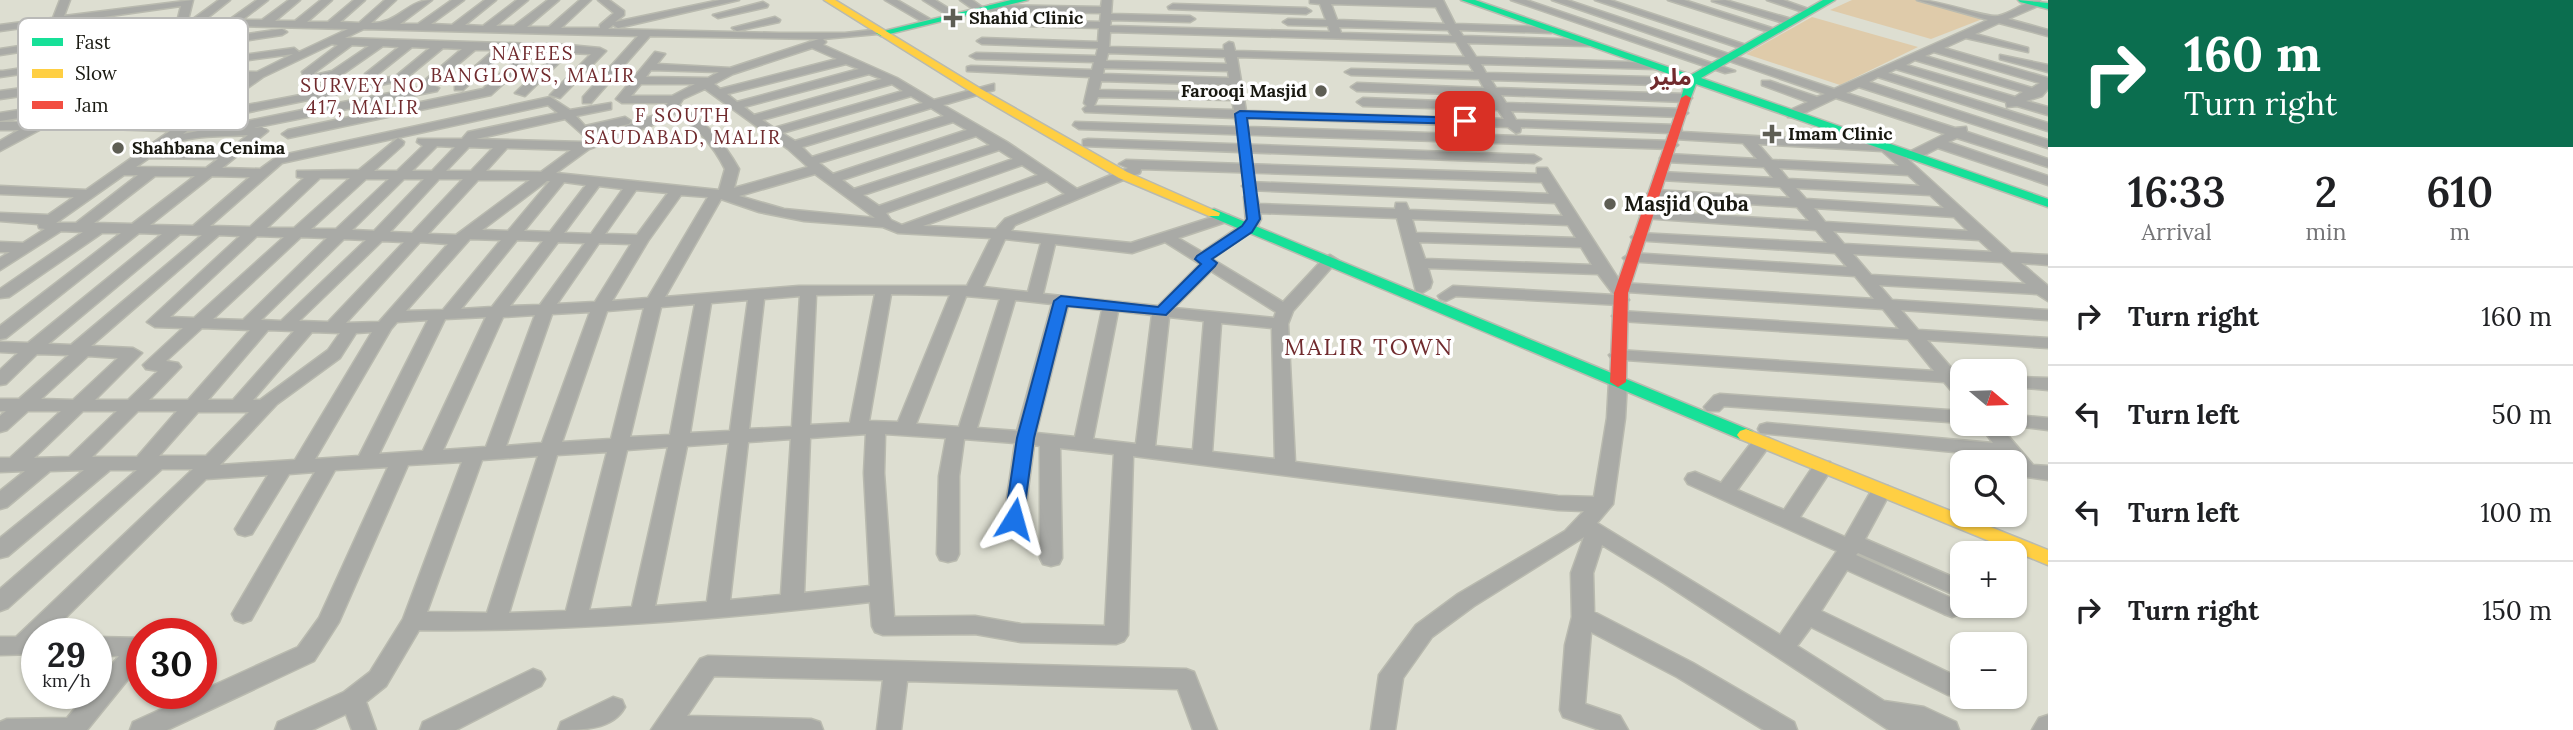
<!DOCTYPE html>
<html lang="en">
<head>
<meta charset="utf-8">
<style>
	body { margin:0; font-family:Lora,"Noto Sans Arabic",serif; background:#f6f6f6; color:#202124; height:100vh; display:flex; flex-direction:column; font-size:26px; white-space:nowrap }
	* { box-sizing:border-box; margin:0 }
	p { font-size:23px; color:#757577 }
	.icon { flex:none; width:38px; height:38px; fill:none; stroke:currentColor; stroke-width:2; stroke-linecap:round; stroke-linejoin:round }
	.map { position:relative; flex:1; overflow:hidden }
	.drawer { display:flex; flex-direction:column; background:#fff; width:525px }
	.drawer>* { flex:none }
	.hud { background:#0b6e4f; color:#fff; overflow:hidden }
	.needle { width:46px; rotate:109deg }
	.fabs { position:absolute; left:1950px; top:359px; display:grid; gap:14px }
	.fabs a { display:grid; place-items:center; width:77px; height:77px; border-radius:14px; background:#fff; box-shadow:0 2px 5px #0004; font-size:35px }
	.speed { position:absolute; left:21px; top:618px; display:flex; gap:14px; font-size:35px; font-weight:700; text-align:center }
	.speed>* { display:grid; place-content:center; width:91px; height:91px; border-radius:50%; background:#fff; box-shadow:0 2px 5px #0004; line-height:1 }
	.speed small { font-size:18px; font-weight:400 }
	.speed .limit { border:10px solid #d22; background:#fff; color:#111 }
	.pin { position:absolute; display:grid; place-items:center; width:60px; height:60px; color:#fff; margin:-30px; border-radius:14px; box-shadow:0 4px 10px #0006 }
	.me { position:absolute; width:77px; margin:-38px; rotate:8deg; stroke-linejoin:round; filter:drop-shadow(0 0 5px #0008) }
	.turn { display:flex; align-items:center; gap:24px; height:147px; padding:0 21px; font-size:32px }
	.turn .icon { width:91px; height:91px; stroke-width:2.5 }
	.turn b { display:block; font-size:49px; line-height:60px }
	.eta { display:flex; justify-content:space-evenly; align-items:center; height:119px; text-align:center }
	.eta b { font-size:42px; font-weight:600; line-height:49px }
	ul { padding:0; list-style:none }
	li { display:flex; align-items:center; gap:21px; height:98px; padding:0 21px; border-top:2px solid #e0e0e0 }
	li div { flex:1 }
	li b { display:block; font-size:26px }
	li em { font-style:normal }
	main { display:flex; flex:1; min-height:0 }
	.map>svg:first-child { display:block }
	.green { fill:#dfcbaa }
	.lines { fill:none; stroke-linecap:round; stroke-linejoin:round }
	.street-casing { stroke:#b9baaf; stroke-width:3 }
	.fast-casing { stroke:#b9baaf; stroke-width:3 }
	.slow-casing { stroke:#b9baaf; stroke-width:3 }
	.jam-casing { stroke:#b9baaf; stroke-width:3 }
	.street { fill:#a9aaa6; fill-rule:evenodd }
	.fast { fill:#16e098; fill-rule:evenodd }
	.slow { fill:#ffcf43; fill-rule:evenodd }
	.jam { fill:#f24e42; fill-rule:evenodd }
	.route { fill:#1a73e8; stroke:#114b97; stroke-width:2 }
	.poi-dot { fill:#5e5e54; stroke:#fff; stroke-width:2.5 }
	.labels { text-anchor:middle; stroke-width:7; stroke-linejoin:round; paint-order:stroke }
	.far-poi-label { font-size:18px; font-weight:bold; fill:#191911; stroke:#fff; text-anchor:start }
	.far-neighbourhood-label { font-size:19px; letter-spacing:2px; fill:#702a2d; stroke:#fff }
	.poi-label { font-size:21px; font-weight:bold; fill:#191911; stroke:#fff; text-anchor:start }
	.far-district-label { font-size:23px; font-weight:bold; fill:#702a2d; stroke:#fff }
	.neighbourhood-label { font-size:23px; letter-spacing:2px; fill:#702a2d; stroke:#fff }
	.key { fill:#fff; stroke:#babab8; stroke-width:2 }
	.key-label { font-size:19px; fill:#191911 }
</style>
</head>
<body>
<main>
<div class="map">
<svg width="2048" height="730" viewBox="0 0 2048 730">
	<rect width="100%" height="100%" fill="#ddded1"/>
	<path class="green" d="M1852,0H1917L1985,18L1931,39L1830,10Z
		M1812,17L1918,47L1840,85L1746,54Z"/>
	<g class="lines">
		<g class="street-casing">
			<path id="street" d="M60,0H70L64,16L193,0L188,20L193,19L219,0H230L206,19L229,20L257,0H268L242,20H262L289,0H300L275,21H295L321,0H332L307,22H328L354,0H365L340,22L359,23L385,0H396L371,23C398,24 407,0 432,0L400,24H418L452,0H464L431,24L452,25L485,0H496L465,25L483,26L517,0H528L496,26H514L548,0H559L527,27H549L580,0H591L561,28H600V25L614,13L598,0H609L624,11V15L615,22L720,0H739L618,28L613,25L608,29L779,33H845L881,29V33L877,34L823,39L826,42L823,45L897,78L934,100L994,84V90L943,105L1007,142L1077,189L1128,168L1119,164L1126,160L1537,174V168H1547L1621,283L1874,299L1855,276L1626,261L1623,258L1631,253L1847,267L1835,253L1633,240L1631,237L1638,233L1827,243L1816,230L1642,218L1640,215L1642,212L1647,211L1809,221L1797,207L1654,198L1647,194L1654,190L1790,198L1780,187L1661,180L1654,176L1661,172L1773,178L1764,167L1667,162L1660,158L1667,154L1757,159L1743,143L1675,139L1670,138V133L1521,127L1520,132L1516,133L1508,127L1247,118L1246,127L1672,141L1678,145L1672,149L1079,129L1073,125L1075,122L1237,127L1235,118L1085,112L1083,109L1087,106L1084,103L1090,77L967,71V67L971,66L1092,70L1094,62L976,59L970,56L976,53L1096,56L1098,48L982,44L977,41L982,38L1098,42L1099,28L987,25L982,22L987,19L1100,22L1101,13L990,11L985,8L990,5L1101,7L1102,0H1112L1111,14L1190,16L1195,19L1190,22L1111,20L1110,26L1330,32L1328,26L1288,25L1283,22L1288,19L1326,20L1320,4L1310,3V0H1443L1455,24L1551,27L1556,30L1551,33L1459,30L1463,36L1589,40L1594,43L1589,46L1467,43L1476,57L1655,63L1661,66L1655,69L1481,64L1486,73L1691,78L1697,82L1691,86L1491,80L1496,88L1686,94L1692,98L1686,102L1501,95L1506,103L1682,109L1688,113L1682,117L1511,111L1516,120L1677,125L1681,126L1682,132L1891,144L2011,253L2048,255V265L2021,263L2048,286V301L2037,294L1879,285L1892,300L2048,310V320L1901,310L1918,330L2048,338V348L1927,340L1955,372L1962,373V398L1956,396L1944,382L1612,359L1609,355L1618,350L1934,371L1908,339L1620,321L1612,316L1620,311L1899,329L1883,309L1628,292L1626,296L1629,300L1621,305L1456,296L1446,301L1440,299L1438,296L1453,286L1614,295L1598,274L1428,268L1432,282L1430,288L1422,293L1416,291L1397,218L1260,213L1261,219L1257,227L1212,259L1283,302L1325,257L1330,255L1338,260L1293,311L1288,324L1295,462L1558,496L1594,497L1607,418L1609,382L1612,378H1624L1627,382L1625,418L1613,504L1597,523L1780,635L1837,551L1688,484L1685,479L1688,474L1695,472L1721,483L1755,438H1769L1772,442L1737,490L1784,510L1816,462H1830L1833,467L1800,517L1845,537L1874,486H1888L1891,491L1865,539L1962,581V598L1858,553L1856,555L1960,602L1963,608L1960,614L1952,617L1944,614L1847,570L1821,611L1962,679V696L1948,695L1811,627L1797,646L1884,701L1924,707L1956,722L1959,730H1889L1664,583L1602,545L1593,573L1594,612L1693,663L1794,722L1797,730H1764L1677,677L1591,632L1585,704L1620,716L1628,730H1600L1563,717L1560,710L1565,645L1572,617L1571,573L1584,537L1474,606L1432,637L1403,678L1395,730H1371L1379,675L1416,625L1458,594L1565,531L1584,511L1558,510L1133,456L1128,635L1124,641L1116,644L1021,642L975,634L883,635L875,632L872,626L870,602C720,619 571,632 419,630L386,686L366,702L376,730H352L346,714L312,730H275L278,722L344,692L370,672L403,619L462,462L408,465L339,622L314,661L167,730H130L133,722L298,647L319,618L388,467L335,470L251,620L243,623L235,620L232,614L315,472L289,474L252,534L245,536L238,534L235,529L268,475L206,479L49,634H37V654L0,655V637H16L193,469H162L8,608L0,611V589L137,470H110L8,556L0,558V538L84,470L50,471L7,507L0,509V491L25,471L0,472V458H10L61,411H28L7,430L0,432V416L6,411H0V399H19L69,355L37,354L6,384L0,385V370L18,353L0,352V342L28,343L162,234L139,233L6,338L0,339V326L121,233H102L9,297L0,298V289L83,232L61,231L0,270V258L10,252H0V242L23,243L45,229L39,228L38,224L0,221V213L48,215L74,197L0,194V186L86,190L170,131L45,127L0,151V141L19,130H0V122H34L45,119L180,124L199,111L76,109L0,121V113L76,101L209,104L223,94L108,93L102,89L108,85L233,87L247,78L185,77L179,74L185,71L257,72L293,54L198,67H165L146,78L0,99V91L143,72L157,62L159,54L0,77V71H3L162,47L166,35L175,28L0,55V49L177,22L181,6L61,23L57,31L53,32L48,29L50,24L0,31V25L53,18ZM1331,4L1436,7L1445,24L1337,20ZM196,25L348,29L299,52L294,48L198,61H169L171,52L282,35L287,32L282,29L173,45L175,39L183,35L186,27ZM1339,27L1448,30L1452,36L1341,33ZM364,29L638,36L583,97V103H591L650,36L819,39L730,68L657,64L665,54L655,52L616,99L622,103H668L655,115L583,142L476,139L565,119L582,134L629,124L631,121L625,117L585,126L576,116L611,109V103L570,110L550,97L278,156L260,169L222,168L268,131L262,127L253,128L437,91L439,88L433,85L475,50H494L455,84V90H463L506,51L525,52L483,89L288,130L282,134L288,138L491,95L538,52L557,53L515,93L525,96L569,53L591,54L550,95L560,98L606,51L600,48L568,45L345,38ZM1110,32L1456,42L1465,57L1235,51L1233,43L1229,42L1224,45V50L1109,47ZM332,44L338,45L302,72L311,93L215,111L263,77ZM352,45L369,46L332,71L315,75L314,73ZM383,46L399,47L365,74V78H373L412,47L430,48L396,76L322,91L318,82L340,76ZM443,48L462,49L424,81L422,83L426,86L328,105L324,97L404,80ZM812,48L837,59L720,89L714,84L733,74ZM1108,53L1225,57L1227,64L1106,61ZM1237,57L1469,64L1474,72L1351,69L1345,72L1351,75L1479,79L1484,88L1357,83L1351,87L1357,91L1489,95L1493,103L1363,98L1357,102L1363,106L1498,110L1504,119L1246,111ZM846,64L859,69L737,102L727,94ZM1104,68L1228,71L1229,78L1103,74ZM651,70L719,72L708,78L646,77ZM869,74L882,79L754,115L744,107ZM1101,81L1230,85L1231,93L1099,90ZM641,84H695L672,96H631ZM892,84L903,91L774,128L762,120ZM705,89L788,149L808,167L734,188L739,169C724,142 705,121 679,105L683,99ZM911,96L923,103L795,141L782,133ZM1098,97L1232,100L1234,110L1094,106ZM313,99L317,107L183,134L200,122ZM548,105L558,113L468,132L462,139H418L417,142L423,146L397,171H374L403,145L404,142L398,138L359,170L297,171V177L304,178L250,227L210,226L282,163ZM931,108L944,116L812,157L802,147ZM674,113C697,127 713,145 725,169L719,190L556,173L589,149L663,121ZM953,122L967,130L833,174L819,163ZM248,135L228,151L160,150C183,134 220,137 248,135ZM976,136L990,145L854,189L842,180ZM1758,144L1882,151L1899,166L1772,160ZM437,146L455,147L432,171H412ZM469,147L493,148L471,171H446ZM507,148L571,150L541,172L486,171ZM999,150L1013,159L879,206L863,195ZM149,158L218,159L206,168L136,167ZM1022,165L1038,175L902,225L891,220L886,213ZM1779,168L1908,175L1920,186L1788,179ZM1141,169L1542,182L1549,194L1249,182L1242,186L1249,190L1555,203L1563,216L1409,210L1406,203H1396L1395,209L1259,204L1256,194L1251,193L1244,197L1246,222L1202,252L1178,238L1229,221L1231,218L1229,215H1219L1131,243L1011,231L1015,225L1140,173ZM815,174L875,218L784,209L739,196ZM124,175H138L76,223H56ZM155,176H195L132,224L94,223ZM212,176L250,177L193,226L150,225ZM320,178H350L294,228H267ZM366,179H389L336,229H311ZM404,179H424L374,231L352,230ZM439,179H463L412,233L390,232ZM478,180H530L456,235L428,234ZM547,181H550L508,231L482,230ZM1047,181L1065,194L1005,219L996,229L923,226ZM564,182L586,185L550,232L524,231ZM599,186L623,189L591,234L564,233ZM1796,188L1930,195L1944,208L1806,199ZM636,190L668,193L637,235L605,234ZM681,195L708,197L648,298L612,301L648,241ZM721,199L759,212L804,221L883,227L898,233L991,238L967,286H799L665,297ZM1814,208L1954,217L1968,231L1825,222ZM1412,219L1568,225L1576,238L1416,233ZM1833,231L1979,240L1992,252L1844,244ZM180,234L202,235L71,345L48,344ZM219,235L240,236L147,322L155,327L183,328L143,365L146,369L158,371L128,400H95L142,353L133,348L91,346ZM257,236L284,237L194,318L170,317ZM301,237L327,238L243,320L213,319ZM344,239L366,240L281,321L261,320ZM470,239L501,240L443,310L406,311ZM1005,239L1041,243L1028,292L983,287ZM517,240L543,241L492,307L461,309ZM382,241L404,242L328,322L299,321ZM420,242L448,244L379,322L346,323ZM558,242L585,243L540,305L510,306ZM1165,242L1200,264L1158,306L1043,294L1055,244L1132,253ZM1419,242L1581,247L1592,265L1425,259ZM599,243L631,244L595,302L557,304ZM1853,254L2002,262L2026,284L1871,275ZM1211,271L1276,312L1274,318L1174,308ZM875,294L850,423L810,425L816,295ZM891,294L950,295L898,422L869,421ZM800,296L792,427L749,429L764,299ZM966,296L1000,299L959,427L916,424ZM748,300L730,431L690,433L711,303ZM1015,300L1052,304L1017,431L977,428ZM695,304L670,435L630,437L661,307ZM1068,306L1102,310L1075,437L1036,433ZM644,308L611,439L562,442L607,311ZM1118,311L1152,315L1136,444L1093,439ZM590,312L542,443L506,446L552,314ZM535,315L486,447L443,450L503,317ZM486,317L423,451L379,454L445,319ZM1169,317L1204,321L1193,450L1155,446ZM428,320L359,456L315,459L391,329L397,322ZM1221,323L1272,328L1275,459L1212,452ZM202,328L250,330L188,400H149L181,367L178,363L166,361ZM268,330L294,331L233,400H208ZM312,332L340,333L328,350L260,400H253ZM372,332L295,460L220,465L277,404L340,358L356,333ZM88,356L118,358L73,400L41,399ZM83,411H117L69,457L34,458ZM138,411H177L137,457H92ZM198,412H249L206,456H159ZM866,434L864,473L870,586L804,593L810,438ZM885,434L946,438L939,476L937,554L940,560L948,562L956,560L959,554V476L964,439L1015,443L1004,519L1007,524L1014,526L1021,524L1024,519L1034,445L1040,446V558L1043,564L1051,566L1059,564L1062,558L1060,448L1114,454L1105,626L1021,624L975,616L894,617L884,473ZM791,439L781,595L730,600L748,442ZM729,443L707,602L655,606L687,446ZM668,447L632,607L589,610L627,450ZM607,452L566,611L509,613L557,455ZM538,456L487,613L427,612L482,460Z
				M885,0H897L930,19L921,21Z
				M923,0H935L956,13L947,15Z
				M960,0H972L982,7L973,9Z
				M1511,0H1526L1735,71L1725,73Z
				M1552,0H1567L1834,89L1988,20L1917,0C1939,0 1985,18 1998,16C2013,13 2025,0 2040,1V5L2008,19L2048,30V36L1999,23L1975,34L2028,48V52L1966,38L1944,48L2048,78V89L2042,96L2026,101L2048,107V115L2017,106L2007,107L2006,102L1896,69L1888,73L2048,123V131L1878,77L1869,82L2048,140V148L1859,87L1846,93L1955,128L1966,127L1967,132L2048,159V167L1957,138L1948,142L2048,176V185L1938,148L1917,159H1907V153L1945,134L1836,98L1796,117H1788V111L1808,102L1762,85V81H1770L1817,97L1825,94ZM1934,52L2040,83L2032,88L1925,56ZM1915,60L2023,92L2015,97L1906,65Z
				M1595,0H1610L1752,47L1743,49Z
				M1668,0H1684L1781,31L1772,33Z
				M1725,0L1795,20L1796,22L1787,24L1712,1Z
				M1767,0H1783L1814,11L1809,14Z
				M763,2L768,5L767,7L718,18L713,15Z
				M1173,4L1306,8L1311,11L1306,14L1169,9L1168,7Z
				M775,17L780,20L779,22L737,31L732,28Z
				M2000,55L2048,65V72L2000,59Z
				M1088,139L1534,155L1541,159L1534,163L1083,146V140Z
				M2014,377L2048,378V390L2014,387Z
				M1720,394L1962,411V423L1724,406L1719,411H1707L1704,407L1714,396Z
				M2014,415L2048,418V430L2007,425L2014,424Z
				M1767,423L1993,443L1979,424H1998L2033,465L2048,466V480L2020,476L2014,469V462H2009L2005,457L1760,433L1758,429L1760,425Z
				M96,637L142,638V662L87,730H0V722L7,719L67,718L88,693H96V683L119,656L96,655Z
				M708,656L1186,669L1194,672L1217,730H1193L1178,689L907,681L901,730H877L883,680L714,676L687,716L811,719L820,722L823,730H651L700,659Z
				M533,669L541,672L545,679L541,686L456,730H420L423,722Z
				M613,697L622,700L625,707C613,730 581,730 558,730L561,722Z
				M2048,715V730H2032L2039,718Z"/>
		</g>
		<g class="fast-casing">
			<path id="fast" d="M1011,0H1028L881,36L876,33Z
				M1461,0H1475L1691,75L1823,0H1835L1701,78L2048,199V207L1696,84L1690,100H1682L1681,98L1686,80Z
				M2018,0L2048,3V9L2020,2Z
				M1214,209L1752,431L1755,435L1752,439H1740L1209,216V210Z"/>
		</g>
		<g class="slow-casing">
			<path id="slow" d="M824,0H835L981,89L1127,172L1220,213L1219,216H1209L1119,178L973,93Z
				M1746,429L2048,550V565L1740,439L1737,435L1740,431Z"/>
		</g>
		<g class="jam-casing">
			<path id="jam" d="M1686,95L1691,98L1628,293L1626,382L1618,387L1610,382L1614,293L1681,98Z"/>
		</g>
		<use href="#street" class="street"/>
		<use href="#fast" class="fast"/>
		<use href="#slow" class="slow"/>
		<use href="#jam" class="jam"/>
	</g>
	<path class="route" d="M1240,111L1465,118L1470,121L1465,124L1247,118L1260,219L1252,232L1212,259L1217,263L1215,266L1166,315L1067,306L1034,438L1023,519L1021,524H1007L1005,519L1017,438L1054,301L1061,296L1158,307L1201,264L1195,259L1197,256L1242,226L1247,219L1235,114Z"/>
	<g class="poi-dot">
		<path d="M949.5 7.5h7v7h7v7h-7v7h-7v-7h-7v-7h7z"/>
		<circle cx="1321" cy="91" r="7"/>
		<path d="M1768.5 123.5h7v7h7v7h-7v7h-7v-7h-7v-7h7z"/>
		<circle cx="118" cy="148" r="7"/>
		<circle cx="1610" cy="204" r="7"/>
	</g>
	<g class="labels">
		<g class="far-poi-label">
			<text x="969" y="24">Shahid Clinic</text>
			<text x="1307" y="97" text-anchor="end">Farooqi Masjid</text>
			<text x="1788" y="140">Imam Clinic</text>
			<text x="132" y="154">Shahbana Cenima</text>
		</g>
		<g class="far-neighbourhood-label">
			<text x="533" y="60">NAFEES<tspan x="533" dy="22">BANGLOWS, MALIR</tspan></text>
			<text x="363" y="92">SURVEY NO<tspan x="363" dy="22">417, MALIR</tspan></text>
			<text x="683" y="122">F SOUTH<tspan x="683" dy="22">SAUDABAD, MALIR</tspan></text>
		</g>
		<g class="poi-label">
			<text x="1624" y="211">Masjid Quba</text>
		</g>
		<g class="far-district-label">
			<text x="1671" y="85">ملیر</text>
		</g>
		<g class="neighbourhood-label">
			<text x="1369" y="355">MALIR TOWN</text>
		</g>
	</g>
	<rect x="18" y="18" width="230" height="112" rx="10" class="key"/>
	<rect x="32" y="38" width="31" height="8" fill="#16e098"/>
	<rect x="32" y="69" width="31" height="9" fill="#ffcf43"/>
	<rect x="32" y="101" width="31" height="8" fill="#f24e42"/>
	<g class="key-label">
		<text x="75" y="49">Fast</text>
		<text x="75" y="80">Slow</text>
		<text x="75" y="112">Jam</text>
	</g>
</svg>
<div class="fabs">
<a><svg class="needle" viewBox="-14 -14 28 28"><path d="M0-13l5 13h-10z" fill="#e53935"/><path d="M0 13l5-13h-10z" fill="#757577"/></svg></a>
<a><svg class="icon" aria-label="search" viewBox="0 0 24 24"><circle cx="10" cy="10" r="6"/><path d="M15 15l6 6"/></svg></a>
<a>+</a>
<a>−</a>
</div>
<div class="speed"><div>29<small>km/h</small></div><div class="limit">30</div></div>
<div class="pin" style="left:1465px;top:121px;background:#d93025"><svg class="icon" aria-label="arrive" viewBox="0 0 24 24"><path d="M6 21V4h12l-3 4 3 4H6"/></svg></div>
<svg class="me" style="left:1014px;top:519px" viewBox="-20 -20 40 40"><path d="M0-17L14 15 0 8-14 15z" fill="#1a73e8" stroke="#fff" stroke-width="4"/></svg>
</div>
<section class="drawer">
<div class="hud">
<div class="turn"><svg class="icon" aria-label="right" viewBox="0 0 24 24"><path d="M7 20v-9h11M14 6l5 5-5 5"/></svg><div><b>160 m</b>Turn right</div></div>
</div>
<div class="eta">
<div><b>16:33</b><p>Arrival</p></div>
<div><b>2</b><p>min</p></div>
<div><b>610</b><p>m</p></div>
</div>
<ul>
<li><svg class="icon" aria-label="right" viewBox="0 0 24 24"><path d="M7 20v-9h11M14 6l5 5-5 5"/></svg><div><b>Turn right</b></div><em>160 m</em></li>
<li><svg class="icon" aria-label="left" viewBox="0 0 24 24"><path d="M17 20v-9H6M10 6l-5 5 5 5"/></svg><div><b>Turn left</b></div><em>50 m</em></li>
<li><svg class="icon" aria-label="left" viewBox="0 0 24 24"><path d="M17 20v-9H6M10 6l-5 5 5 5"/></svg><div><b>Turn left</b></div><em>100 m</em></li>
<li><svg class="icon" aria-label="right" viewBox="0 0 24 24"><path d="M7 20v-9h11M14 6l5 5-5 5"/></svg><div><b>Turn right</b></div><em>150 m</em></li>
</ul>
</section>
</main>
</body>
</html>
